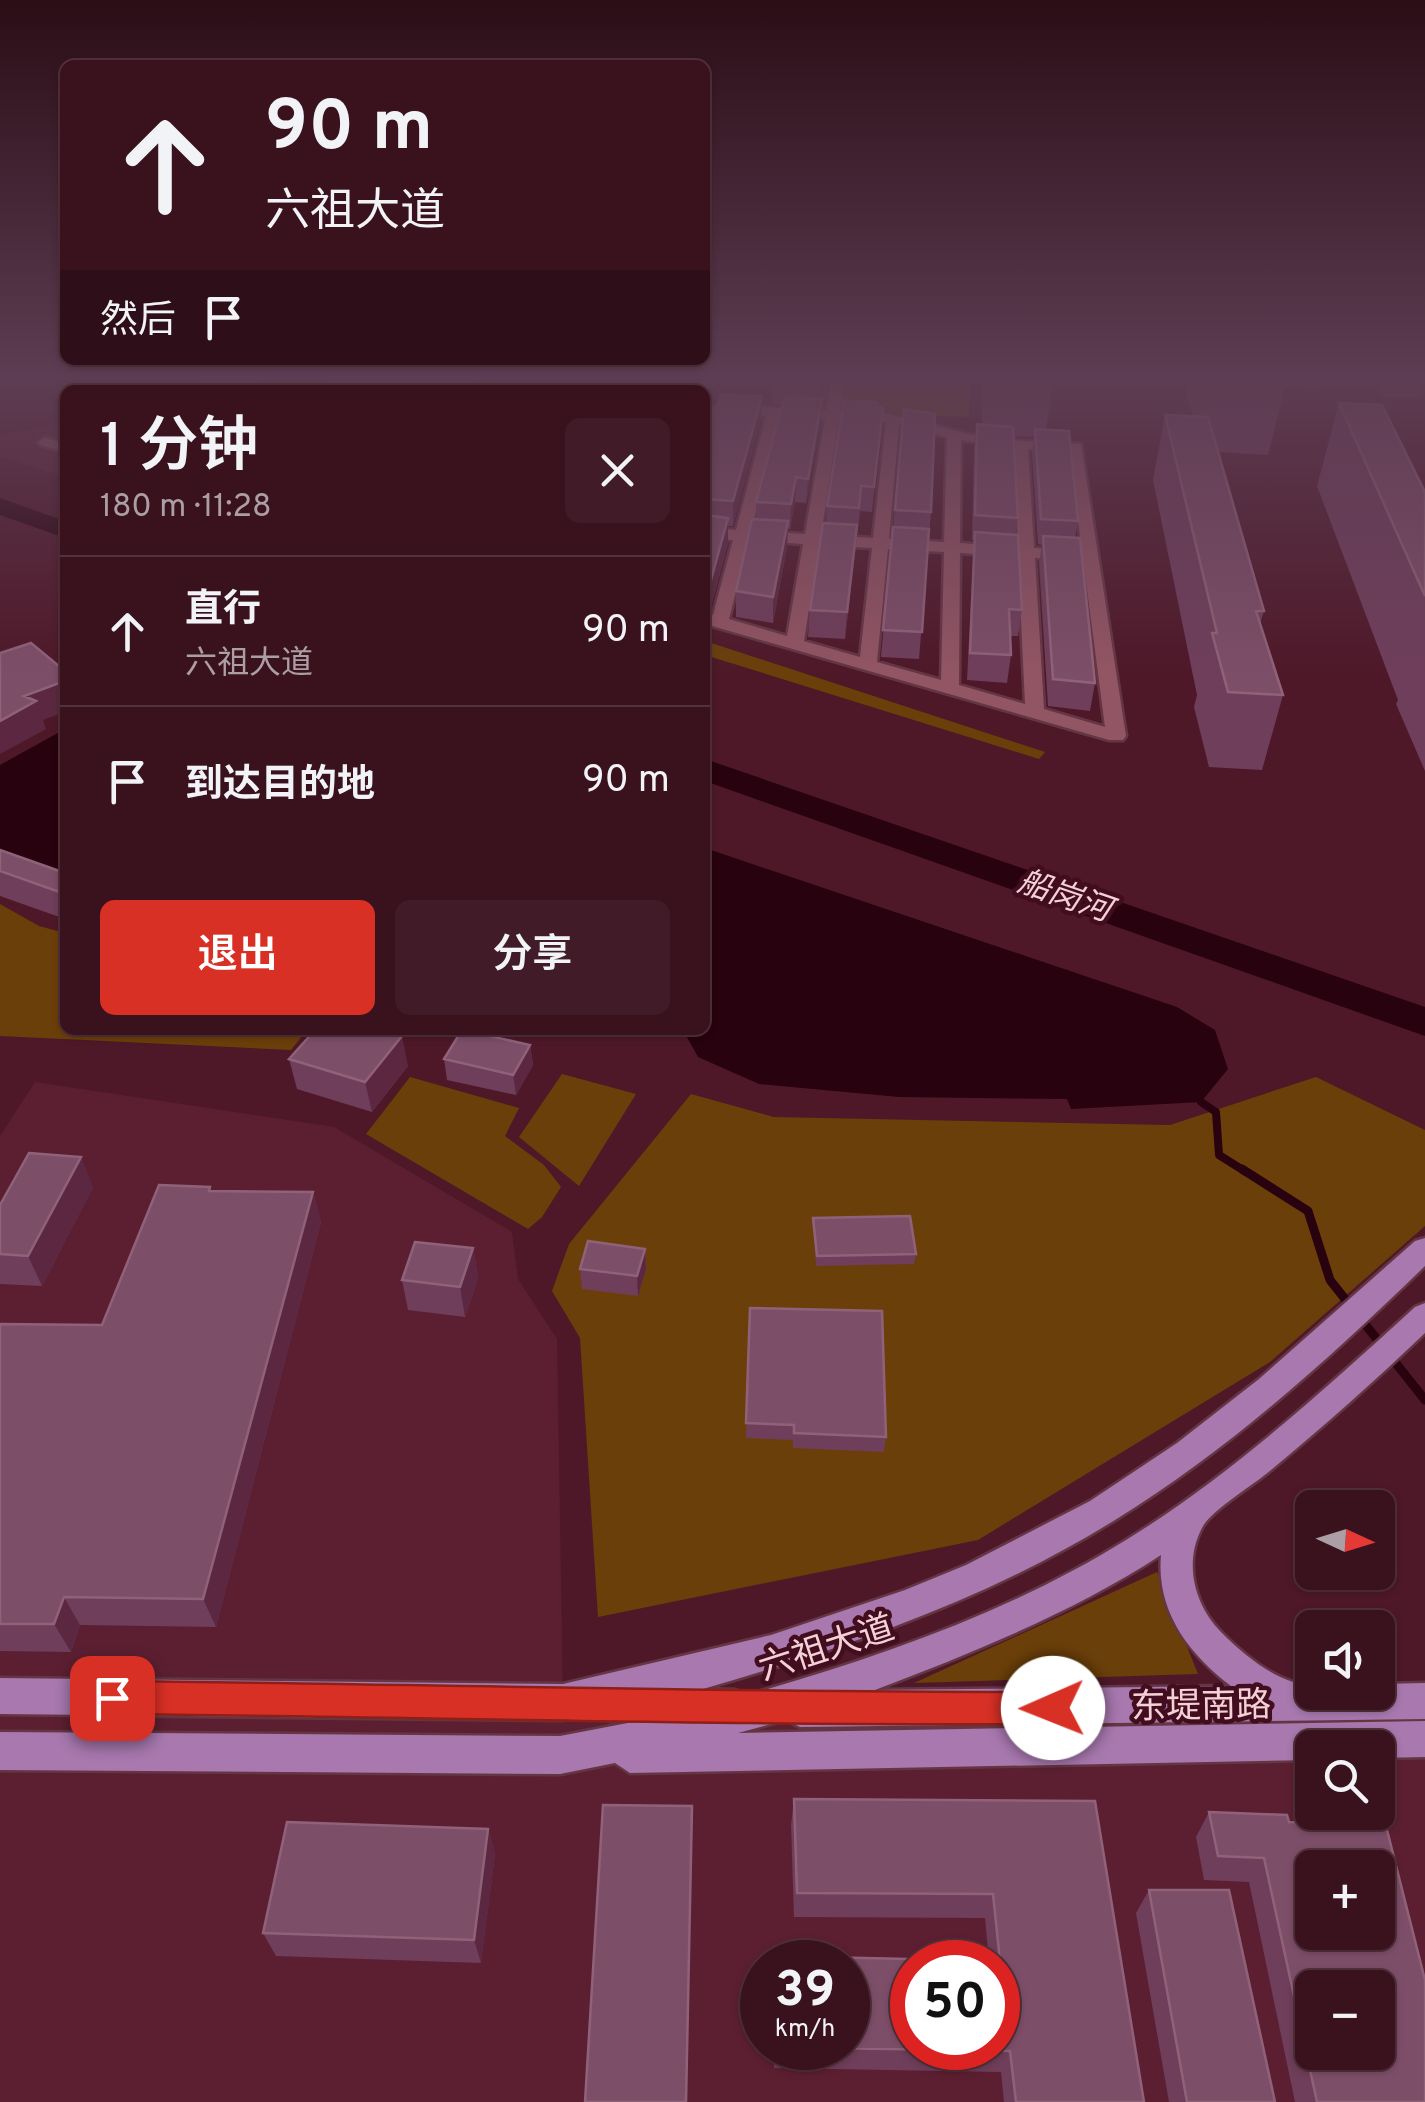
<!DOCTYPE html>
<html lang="zh">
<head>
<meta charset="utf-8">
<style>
	body { margin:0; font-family:Overpass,"Noto Sans SC",sans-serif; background:#411b27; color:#f1f3f6; height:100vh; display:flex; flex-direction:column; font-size:38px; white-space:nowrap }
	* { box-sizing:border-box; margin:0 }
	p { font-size:32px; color:#ab9ea4 }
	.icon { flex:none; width:55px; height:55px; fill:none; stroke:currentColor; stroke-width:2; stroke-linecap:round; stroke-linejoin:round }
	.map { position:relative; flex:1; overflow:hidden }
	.panel { position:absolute; left:60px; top:385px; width:650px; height:650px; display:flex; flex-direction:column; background:#3a121e; border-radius:15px; box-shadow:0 2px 8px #0004,0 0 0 2px #54323c }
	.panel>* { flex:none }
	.banner { position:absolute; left:60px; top:60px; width:650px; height:305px; border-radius:15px; box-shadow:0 2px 8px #0004,0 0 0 2px #54323c; background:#3a121e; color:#f1f3f6; overflow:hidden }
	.needle { width:65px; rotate:94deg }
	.fabs { position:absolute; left:1295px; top:1490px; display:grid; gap:20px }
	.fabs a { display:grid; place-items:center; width:100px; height:100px; border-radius:15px; background:#3a121e; box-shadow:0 2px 8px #0004,0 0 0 2px #54323c; font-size:50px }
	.speed { position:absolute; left:740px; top:1940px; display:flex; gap:20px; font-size:50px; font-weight:700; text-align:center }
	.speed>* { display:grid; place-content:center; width:130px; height:130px; border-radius:50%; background:#3a121e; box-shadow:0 2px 8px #0004,0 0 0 2px #54323c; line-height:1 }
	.speed small { font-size:25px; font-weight:400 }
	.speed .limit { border:15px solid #d22; background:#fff; color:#111 }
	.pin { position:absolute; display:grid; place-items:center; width:85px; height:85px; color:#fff; margin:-42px; border-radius:20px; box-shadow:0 5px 15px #0006 }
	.me { position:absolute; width:110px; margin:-55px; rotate:269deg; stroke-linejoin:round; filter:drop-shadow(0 0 8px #0008) }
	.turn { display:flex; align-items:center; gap:35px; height:210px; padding:0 40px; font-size:45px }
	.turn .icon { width:130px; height:130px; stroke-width:2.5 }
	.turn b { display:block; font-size:70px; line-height:85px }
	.then { display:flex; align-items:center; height:95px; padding:0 40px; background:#0003; gap:20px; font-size:38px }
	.round { display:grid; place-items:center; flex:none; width:105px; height:105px; border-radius:15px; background:#411b27 }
	.summary { display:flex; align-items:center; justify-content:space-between; height:170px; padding:0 40px }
	h1 { font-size:60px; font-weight:600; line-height:75px }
	.action { display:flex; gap:20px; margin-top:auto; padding:20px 40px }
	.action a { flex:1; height:115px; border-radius:15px; background:#d93025; color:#fff; font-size:40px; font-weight:600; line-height:115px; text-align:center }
	.action a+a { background:#411b27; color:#f1f3f6 }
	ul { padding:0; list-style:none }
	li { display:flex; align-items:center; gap:30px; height:150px; padding:0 40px; border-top:2px solid #54323c }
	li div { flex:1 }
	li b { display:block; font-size:38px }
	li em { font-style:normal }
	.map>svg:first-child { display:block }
	.built { fill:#5c1f31; fill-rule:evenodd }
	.green { fill:#6b3f09 }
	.water { fill:#28020e }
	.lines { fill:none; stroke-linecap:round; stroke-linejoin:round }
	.stream-far1 { stroke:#28020e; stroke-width:8 }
	.stream { stroke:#28020e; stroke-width:9 }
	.river { fill:#28020e; fill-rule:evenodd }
	.minor-casing { stroke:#643644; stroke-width:5 }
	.major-casing { stroke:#643644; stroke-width:5 }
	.minor { fill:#925563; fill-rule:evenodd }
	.major { fill:#a878af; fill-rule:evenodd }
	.wall { fill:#6f3e5a }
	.shaded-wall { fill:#5c2841 }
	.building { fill:#7d4e68; stroke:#906279; stroke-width:2.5; fill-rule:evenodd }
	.route { fill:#d93025; stroke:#8d1f18; stroke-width:2.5 }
	.labels { text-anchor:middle; stroke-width:9; stroke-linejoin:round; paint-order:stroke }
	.water-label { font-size:32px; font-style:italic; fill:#f4d1d8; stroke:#420d1e }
	.near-street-label { font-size:35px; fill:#f4d0d7; stroke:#420d1e }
</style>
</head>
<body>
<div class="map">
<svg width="1425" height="2102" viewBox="0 0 1425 2102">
	<rect width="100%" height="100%" fill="#4e1828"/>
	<path class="built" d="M281,380H689L672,390H232Z
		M65,423V477L0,457V435Z
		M35,1082L334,1127L512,1232L518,1279L557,1339L563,1702L1425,1699V2102H0V1136ZM1312,1748H1378V1812H1312ZM1312,1868H1378V1932H1312ZM762,1962H848V2048H762ZM912,1962H998V2048H912ZM1312,1988H1378V2052H1312Z"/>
	<path class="green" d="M849,380H970L969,417L806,409L811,386L848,388Z
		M705,641L1045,752L1039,759L705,655Z
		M0,904L39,926L65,933V1030H307L291,1050L0,1036Z
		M562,1074L636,1094L579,1186L519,1137Z
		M410,1077L519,1108L505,1136L544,1165L561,1187L542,1217L528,1229L366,1134Z
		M1316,1077L1425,1130V1226L1270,1362L978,1540L598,1617L580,1338L552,1291L569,1244L691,1094L774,1117L1170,1125Z
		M1157,1572L1198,1674L914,1683Z"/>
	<path class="water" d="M65,729V892L0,862V765Z
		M705,848L1177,1007L1215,1030L1228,1069L1201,1102L1071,1109L1067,1099L899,1097L759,1084L698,1057L683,1030H705Z"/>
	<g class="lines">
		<path class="stream-far1" d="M1201,1102L1216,1112L1219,1155L1246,1172"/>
		<path class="stream" d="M1242,1169L1308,1211L1330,1280L1425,1400"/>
		<path class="river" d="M0,498L65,521V538L0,515Z
			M705,759L1425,1007V1036L705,781Z"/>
		<g class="minor-casing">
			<path id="minor" d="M705,380H725L705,390H685Z
				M844,380L840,411L883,413L991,439L1081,444L1126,736L1123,740H1109L705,624V613L713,615L733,540L705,538V528L736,530L766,416L705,413V405L826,410L831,382ZM780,417L825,419L805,534L751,531ZM839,419L886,422L873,538L821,535ZM899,425L947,437L944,542L889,539ZM961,440L1013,448L1018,547L960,543ZM1028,449L1069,451L1105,727L1044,709L1035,558L1074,560L1082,555L1074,550L1034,548ZM749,540L803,544L787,636L729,619ZM819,545L872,548L860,657L804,641ZM888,549L944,552L941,680L877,662ZM960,553L1018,557L1025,704L959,685Z
				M45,438L65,443V452L40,445L38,442Z"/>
		</g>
		<g class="major-casing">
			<path id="major" d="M1425,1238V1266C1329,1359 1229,1450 1115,1520C988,1599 845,1648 703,1689L735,1690L747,1695C877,1658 1010,1612 1126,1540C1230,1476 1324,1390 1415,1307L1425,1303V1333C1375,1381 1324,1426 1271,1470C1254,1485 1211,1510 1202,1528C1183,1564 1195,1606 1222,1633C1245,1656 1280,1685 1312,1685V1692H1378V1684L1425,1683V1719L800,1727L786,1720L738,1733L1425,1721V1757L1378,1758V1748H1312V1760L630,1773L615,1763L560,1774L0,1770V1732L560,1736L633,1722L610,1721L596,1713L563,1720L0,1714V1678L563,1684L771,1635L905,1590L966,1565L1090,1501L1177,1443L1259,1379L1415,1241ZM1161,1555C1156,1611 1188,1653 1231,1686L875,1690C972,1653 1074,1612 1161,1555Z"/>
		</g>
		<use href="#minor" class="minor"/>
		<use href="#major" class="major"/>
	</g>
	<path class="wall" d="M773,380H826L821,399V423L806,503L795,502L790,529H788L787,547L773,623L736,617V591L756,519V502L782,404H772Z
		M982,380H1053L1046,430L1078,521L1075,538L1095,683L1090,711L1048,706L1039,562L1042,545L1038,544L1032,453L1034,437L1013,436L1018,518L1015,535L1022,610L1018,636H1010L1011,655L1007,683L967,680L974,540H972L974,448L977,424L982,425Z
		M1187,380H1322L1320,388L1285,387L1268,455L1218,452L1264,611L1260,624L1283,695L1262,770L1209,767L1194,707L1197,695L1153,480L1165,415L1193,416L1185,389Z
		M1376,380H1424L1418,398L1383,397Z
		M1339,403L1425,492V771L1396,704L1398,700L1317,486Z
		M876,408H883L872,512L860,511L845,639L808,637L810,610L826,524L827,506Z
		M904,409L931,512L919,659L881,657Z
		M705,418L761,420L733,526H728V543L711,607L705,606Z
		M705,795L710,797L709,839L705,838Z
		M0,850L65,873V919L0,896Z
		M530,1045L533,1065L516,1095L447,1080L444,1059Z
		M289,1059L408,1066L372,1112L297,1089Z
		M93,1187L42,1286L0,1284V1205Z
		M212,1191L313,1192L321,1222L216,1627L80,1625L71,1652L0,1651V1324L102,1325Z
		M813,1218L916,1254L914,1264L816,1266Z
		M473,1248L478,1278L465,1317L408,1310L402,1280Z
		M645,1249L646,1269L638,1296L582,1289L580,1269Z
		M750,1308L886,1437L884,1452L793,1448V1440L746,1438Z
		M794,1799L1095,1801L1144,2102H1004L1001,2072L774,2068V2048H848L989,1961L985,1918L794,1917L791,1825Z
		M1209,1812L1289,1822L1425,2102H1295L1249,1882L1204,1880L1196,1837Z
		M488,1829L495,1853L481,1963L276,1956L263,1933Z
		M1149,1890L1275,2102H1169L1136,1913Z"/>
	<path class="shaded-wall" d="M472,380H477L478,390H456Z
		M820,380H826L819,406Z
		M259,383L261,390H243Z
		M762,396L761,420L733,526V501Z
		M822,399L821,423L806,503L808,479Z
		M796,477L795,502L790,529L791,504Z
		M728,518V543L711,607V580Z
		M788,521L787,547L773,623V597Z
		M857,525L855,551L845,639L847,612Z
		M65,681V712L43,720L46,729L0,754V721L24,696Z
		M710,797V835L709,839V801Z
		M402,1036L408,1066L372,1112L365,1082Z
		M530,1045L533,1065L516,1095L513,1075Z
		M81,1157L93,1187L42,1286L28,1256Z
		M313,1192L321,1222L216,1627L203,1599Z
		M473,1248L478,1278L465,1317L460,1287Z
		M645,1249L646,1269L638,1296L637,1276Z
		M64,1597L80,1625L71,1652L54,1624Z
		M692,1806L687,2102H686Z
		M488,1829L495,1853L481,1963L474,1940Z"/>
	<path class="building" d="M208,380H250L259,383L243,390H203L193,387Z
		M334,380H472L456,390H315Z
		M721,395L762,396L733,501L705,499V418L716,411Z
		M784,398L822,399L808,479L796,477L791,504L756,502Z
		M844,400L876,402V408H883L874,487L861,486L859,508L827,506Z
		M1339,403L1382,405L1425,492V596Z
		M904,409L935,414L931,512L895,510Z
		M1165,415L1208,417L1264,611H1256L1283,695L1228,692L1212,633H1217Z
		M977,424L1013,427L1018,518L975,515Z
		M1035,429L1069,431L1078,521L1041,519Z
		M705,515L728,518L711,580H705Z
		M752,519L788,521L773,597L736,591Z
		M823,523L857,525L847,612L810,610Z
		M893,527L929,529L922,632L883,630Z
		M975,532L1018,535L1022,610L1009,609L1011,655L970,653Z
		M1043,536L1080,538L1095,683L1053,679Z
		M31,643L65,671V681L24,696L36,701L0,721V653Z
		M0,850L65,873V894L0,871Z
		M315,1030H380L402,1036L365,1082L289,1059Z
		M462,1030L530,1045L513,1075L444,1059Z
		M29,1153L81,1157L28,1256L0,1254V1205Z
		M159,1185L210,1187L209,1191L313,1192L203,1599L64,1597L54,1624H0V1324L102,1325Z
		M910,1216L916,1254L817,1256L813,1218Z
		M588,1241L645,1249L637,1276L580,1269Z
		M415,1242L473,1248L460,1287L402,1280Z
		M750,1308L882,1311L886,1437L794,1433V1425L746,1423Z
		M794,1799L1095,1801L1144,2102H1016L1010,2051L826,2048H848V1962H775V1956L1000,1961L993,1894L797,1893ZM912,1962H998V2048H912Z
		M603,1805L692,1806L686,2102H585Z
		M1209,1812L1287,1815L1289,1822L1386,1826L1425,1980V2102H1317L1264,1858L1218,1856ZM1312,1868H1378V1932H1312ZM1312,1988H1378V2052H1312Z
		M287,1822L488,1829L474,1940L263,1933Z
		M1149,1890H1229L1275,2102H1187Z"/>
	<linearGradient id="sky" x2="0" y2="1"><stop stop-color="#2b0d16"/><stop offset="0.56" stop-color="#5d3d53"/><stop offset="1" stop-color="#5d3d53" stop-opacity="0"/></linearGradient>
	<rect width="1425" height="675" fill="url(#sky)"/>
	<path class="route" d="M112,1681C426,1684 740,1693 1053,1692L1065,1696L1070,1708L1065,1720L1053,1724C740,1726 426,1717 112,1714L101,1709L96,1698L101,1686Z"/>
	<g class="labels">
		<g class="water-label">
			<text transform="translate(1065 895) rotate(19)" y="11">船岗河</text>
		</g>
		<g class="near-street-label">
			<text transform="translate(826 1647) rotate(-18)" y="12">六祖大道</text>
			<text transform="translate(1201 1705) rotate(-1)" y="12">东堤南路</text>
		</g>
	</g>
</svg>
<div class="fabs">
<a><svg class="needle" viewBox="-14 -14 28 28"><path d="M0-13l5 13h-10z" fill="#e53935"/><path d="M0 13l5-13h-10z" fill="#ab9ea4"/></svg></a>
<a><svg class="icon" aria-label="sound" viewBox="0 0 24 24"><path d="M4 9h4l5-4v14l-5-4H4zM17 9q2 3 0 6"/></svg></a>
<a><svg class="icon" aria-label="search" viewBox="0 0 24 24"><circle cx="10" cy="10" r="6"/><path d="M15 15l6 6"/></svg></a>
<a>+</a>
<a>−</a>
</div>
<div class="speed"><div>39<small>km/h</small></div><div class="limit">50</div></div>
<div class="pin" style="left:112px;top:1698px;background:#d93025"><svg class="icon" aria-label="arrive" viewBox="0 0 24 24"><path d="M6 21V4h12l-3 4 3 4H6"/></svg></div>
<svg class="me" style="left:1053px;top:1708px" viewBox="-20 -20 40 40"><circle r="19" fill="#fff"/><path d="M0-13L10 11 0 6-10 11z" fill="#d93025"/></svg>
<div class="banner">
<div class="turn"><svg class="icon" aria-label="ahead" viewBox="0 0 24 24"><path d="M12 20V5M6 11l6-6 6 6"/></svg><div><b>90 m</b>六祖大道</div></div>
<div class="then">然后<svg class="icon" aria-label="arrive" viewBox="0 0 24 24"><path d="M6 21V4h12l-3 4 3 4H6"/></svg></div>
</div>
<section class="panel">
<div class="summary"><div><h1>1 分钟</h1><p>180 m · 11:28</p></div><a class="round"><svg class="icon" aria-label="close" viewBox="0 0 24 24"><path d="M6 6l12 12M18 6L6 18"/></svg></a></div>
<ul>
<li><svg class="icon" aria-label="ahead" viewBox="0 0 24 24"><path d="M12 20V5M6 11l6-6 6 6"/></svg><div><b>直行</b><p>六祖大道</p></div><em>90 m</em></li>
<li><svg class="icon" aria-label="arrive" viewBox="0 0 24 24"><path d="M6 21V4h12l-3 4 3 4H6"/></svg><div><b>到达目的地</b></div><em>90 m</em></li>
</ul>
<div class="action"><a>退出</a><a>分享</a></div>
</section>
</div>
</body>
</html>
